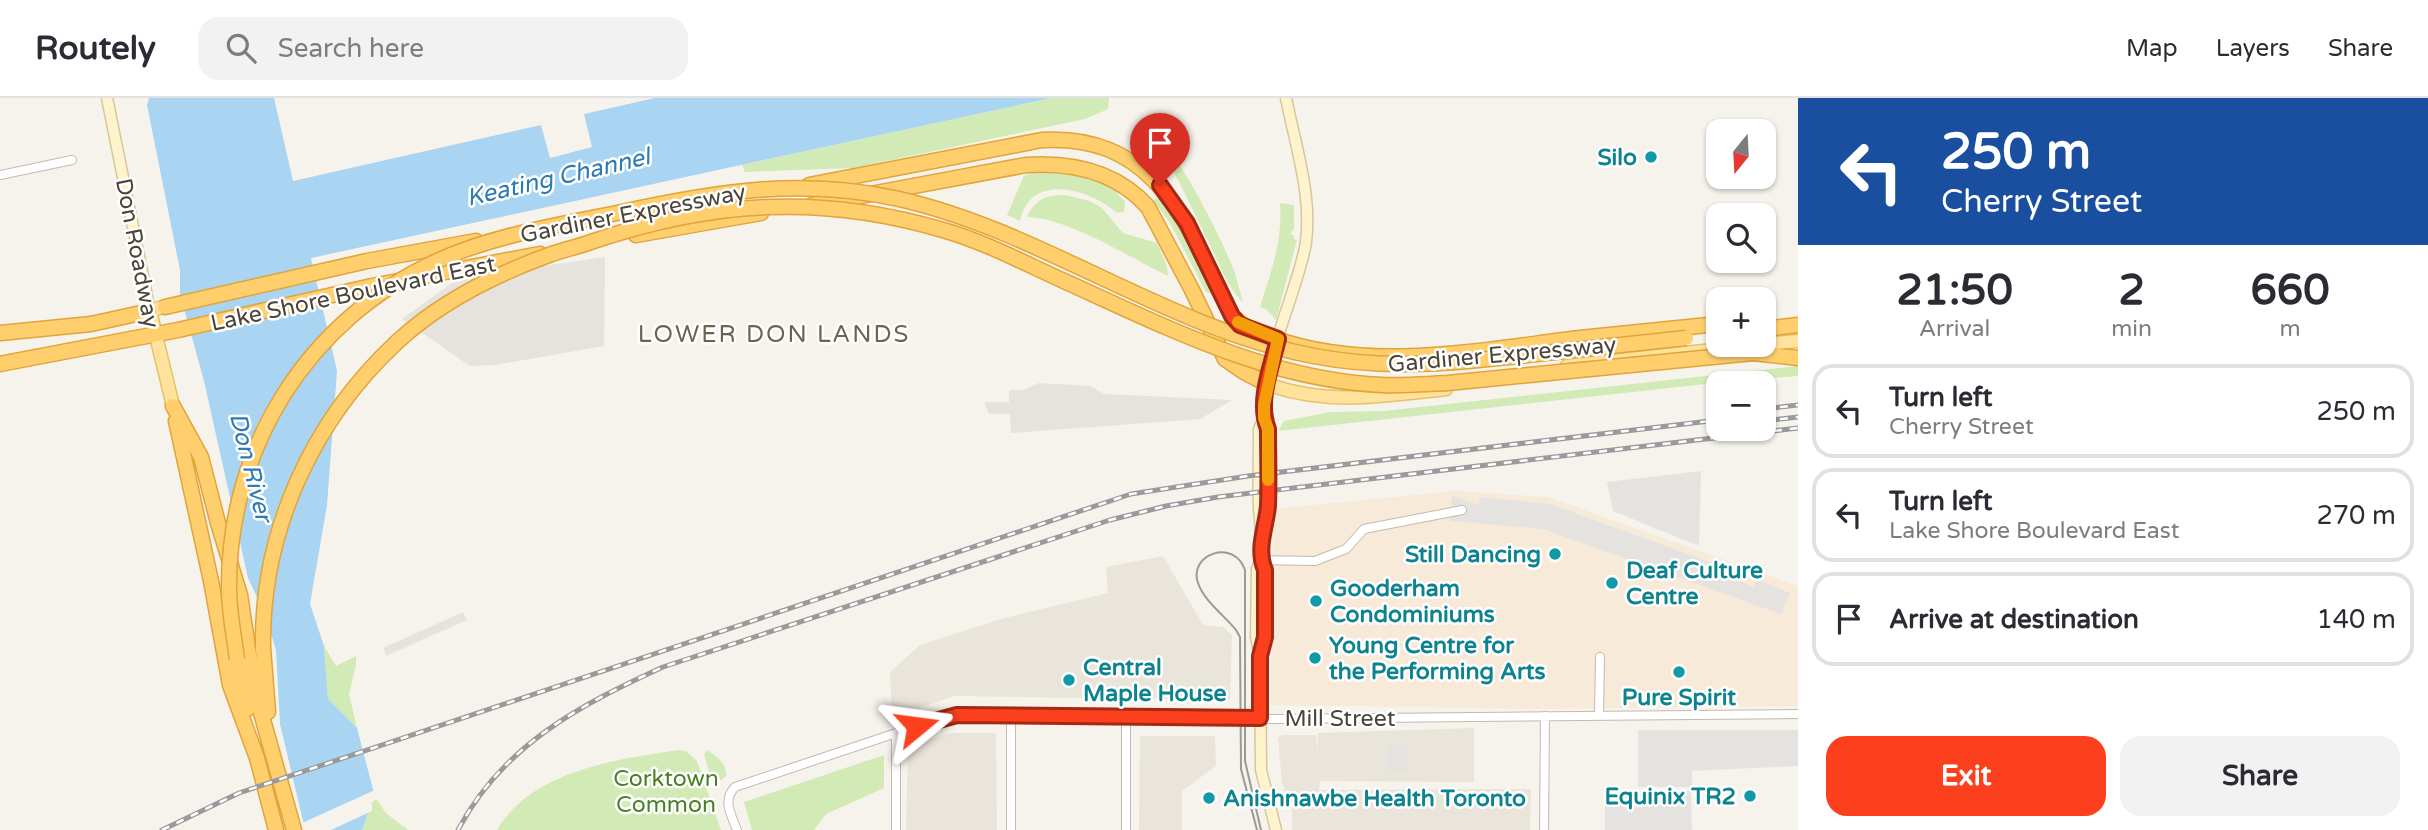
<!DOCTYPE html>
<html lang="en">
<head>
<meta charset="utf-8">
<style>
	body { margin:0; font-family:"Varela Round",sans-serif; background:#f2f2f3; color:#2b2b33; height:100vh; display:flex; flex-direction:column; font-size:26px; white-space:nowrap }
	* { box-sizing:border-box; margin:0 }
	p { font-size:23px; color:#7c7c81 }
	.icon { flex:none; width:38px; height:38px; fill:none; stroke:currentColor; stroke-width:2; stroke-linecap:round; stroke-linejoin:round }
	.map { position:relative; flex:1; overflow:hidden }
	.panel { display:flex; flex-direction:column; background:#fff; width:630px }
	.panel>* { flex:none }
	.guide { background:#1a4fa0; color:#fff; overflow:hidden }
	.needle { width:46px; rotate:198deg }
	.controls { position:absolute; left:1706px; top:21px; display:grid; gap:14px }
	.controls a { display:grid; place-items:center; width:70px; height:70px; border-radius:14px; background:#fff; box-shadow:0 2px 5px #0004; font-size:35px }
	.pin { position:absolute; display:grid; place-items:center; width:60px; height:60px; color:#fff; margin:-72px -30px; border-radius:50% 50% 50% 0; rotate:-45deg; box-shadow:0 0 7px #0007 }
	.pin .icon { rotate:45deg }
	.me { position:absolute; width:77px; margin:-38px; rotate:74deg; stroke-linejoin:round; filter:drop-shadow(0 0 5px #0008) }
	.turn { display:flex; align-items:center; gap:24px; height:147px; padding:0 28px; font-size:32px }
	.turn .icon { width:91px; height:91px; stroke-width:2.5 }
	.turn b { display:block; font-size:49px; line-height:60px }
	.eta { display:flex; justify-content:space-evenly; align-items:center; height:119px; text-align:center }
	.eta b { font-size:42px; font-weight:800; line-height:49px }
	.action { display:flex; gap:14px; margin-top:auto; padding:14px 28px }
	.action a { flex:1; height:80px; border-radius:21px; background:#fc3f1d; color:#fff; font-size:28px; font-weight:800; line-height:80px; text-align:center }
	.action a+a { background:#f2f2f3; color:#2b2b33 }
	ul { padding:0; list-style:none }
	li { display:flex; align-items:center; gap:21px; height:94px; margin:0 14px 10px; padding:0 14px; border:4px solid #e1e1e2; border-radius:21px }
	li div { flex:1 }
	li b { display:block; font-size:26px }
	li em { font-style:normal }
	header { display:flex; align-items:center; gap:42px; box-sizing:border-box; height:98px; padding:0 35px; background:#fff; border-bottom:2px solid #e1e1e2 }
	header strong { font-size:33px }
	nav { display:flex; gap:38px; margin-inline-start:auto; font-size:24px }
	.search { width:490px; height:63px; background:#f2f2f3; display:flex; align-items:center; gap:18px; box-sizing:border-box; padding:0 24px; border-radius:21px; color:#7c7c81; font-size:26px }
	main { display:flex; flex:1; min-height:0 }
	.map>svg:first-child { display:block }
	.residential { fill:#eae5da }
	.commercial { fill:#f7ead8 }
	.industrial { fill:#e6e2dd }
	.green { fill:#d2eab5 }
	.parking { fill:#e5e3e0 }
	.water { fill:#a9d4f2 }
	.pier { fill:#f6f3ec }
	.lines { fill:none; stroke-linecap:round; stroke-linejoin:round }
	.street-casing { stroke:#c2bbae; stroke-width:10 }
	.secondary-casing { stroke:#d6c79b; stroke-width:13 }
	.primary-casing { stroke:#e6c16a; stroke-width:15 }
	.highway-casing { stroke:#e0a43c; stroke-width:17 }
	.street { stroke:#fff; stroke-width:8 }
	.secondary { stroke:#fff3cd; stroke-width:10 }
	.primary { stroke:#ffe39c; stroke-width:12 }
	.highway { stroke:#ffcf6e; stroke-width:14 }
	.tram { stroke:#9a9a9a; stroke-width:2 }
	.rail-casing { stroke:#9a9a9a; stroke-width:5 }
	.rail { stroke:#fff; stroke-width:2.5; stroke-dasharray:8; stroke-linecap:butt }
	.highway-bridge-casing { stroke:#e0a43c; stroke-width:17; stroke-linecap:butt }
	.highway-bridge { stroke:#ffcf6e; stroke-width:14 }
	.route-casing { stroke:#a42913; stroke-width:18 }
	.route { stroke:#fc3f1d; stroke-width:12 }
	.slow { stroke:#f59e0b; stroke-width:12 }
	.culture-dot { fill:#0f9aa8; stroke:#fff; stroke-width:2.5 }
	.labels { text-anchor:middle; stroke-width:5; stroke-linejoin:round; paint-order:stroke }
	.culture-label { font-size:23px; font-weight:bold; fill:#0d838f; stroke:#fff; text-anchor:start }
	.street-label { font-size:23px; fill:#4b4439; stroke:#fff }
	.park-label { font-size:23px; fill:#4a7f2a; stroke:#fff }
	.water-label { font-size:24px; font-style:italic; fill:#2e7ab2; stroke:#fff }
	.neighbourhood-label { font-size:24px; letter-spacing:2px; fill:#6e6250; stroke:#fff }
</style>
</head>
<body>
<header>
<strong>Routely</strong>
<div class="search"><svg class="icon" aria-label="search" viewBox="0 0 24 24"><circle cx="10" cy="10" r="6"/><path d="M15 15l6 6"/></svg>Search here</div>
<nav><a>Map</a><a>Layers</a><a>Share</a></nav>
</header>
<main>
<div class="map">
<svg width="1798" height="732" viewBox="0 0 1798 732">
	<rect width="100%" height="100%" fill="#f6f3ec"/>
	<path class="residential" d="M1163,458L1203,527L1223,529L1232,537L1230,602L954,598L892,619L890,574L920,547L1001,521L1108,495L1106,469Z
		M1474,630V684L1320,683L1319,692L1531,691L1530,732H1292V708L1282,686L1278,640L1282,637H1316L1318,653V635Z
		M952,635H996L997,732H906L908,647Z
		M1140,638H1215L1216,668L1182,693V732H1139Z"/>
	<path class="commercial" d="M1455,393L1548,399L1798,488V608L1538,611L1271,607L1273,411Z"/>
	<path class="industrial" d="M605,159L604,248L495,267L470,268L402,221L459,180Z
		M1039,285L1090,288L1104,296L1232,302L1200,321L1011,335L1010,316H989L984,304H1009V292H1024Z"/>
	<path class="green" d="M1051,0H1109L1108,11L1085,21L853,70L745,74L742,67Z
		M1149,29C1174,47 1220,136 1232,168C1237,179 1239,192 1243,204C1228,191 1219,165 1210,147C1190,107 1172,67 1149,29Z
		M1060,73L1086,78L1118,93L1117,96L1125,103L1124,114L1117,115C1090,91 1030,73 1020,123L1007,117L1024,78L1035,74Z
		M1065,97L1090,103L1102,110L1123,135L1157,145L1167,168L1168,178C1131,160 1068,120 1027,119C1035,101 1046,97 1065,97Z
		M1159,98C1183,128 1198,163 1214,197L1206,194L1170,125L1154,103Z
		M1280,105L1294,107V132H1292L1291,137H1294V141L1297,142L1276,222L1266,211L1260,209C1271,174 1283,142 1280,105Z
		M1798,268V278L1742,282L1278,333L1284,323L1330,314L1384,313Z
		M324,548L336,568L356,558V567L349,596L357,630L328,601Z
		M679,652L686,653L697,663L721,732H497C531,673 617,661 679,652Z
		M707,652C717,658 727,666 726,678L722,682C708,683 708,667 704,656Z
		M884,657V690L826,716L814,732H752L744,704Z
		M375,699L386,715L408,732H362L368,715L369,702Z"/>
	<path class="parking" d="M1701,373L1699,448L1613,413L1607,384Z
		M1452,398L1479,407L1480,399L1550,406L1740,475L1738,482L1753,489L1757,481L1790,495L1781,516L1543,431L1450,423Z
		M463,514L467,522L386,558L383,550Z
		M1638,632H1798V668L1692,673V689H1638Z
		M1390,644H1409V673H1386V652L1390,651Z
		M1605,693H1691L1692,732H1605Z"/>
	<path class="water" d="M149,0H274L293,83L541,27L550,60L592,49L584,16L655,0H1051L311,160L337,273L327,407L310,506L324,548L328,601L357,630L375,699L369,702L368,715L362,732H306L303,723L280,626L276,552L265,516L248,480L204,283L180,196V172L147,7Z"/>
	<path class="pier" d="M377,691L378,700L372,704V713L331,732H302L300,726Z"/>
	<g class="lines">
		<g class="street-casing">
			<path id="street" d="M0,77L72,62
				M1261,462L1315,463L1346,451L1364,431L1462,412
				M1011,618V732
				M1599,618L1600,559
				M737,732C731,716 722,703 735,689L941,620L957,617L1274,621L1798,616
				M896,732V635
				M1126,732V620
				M1544,732L1545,618"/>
		</g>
		<g class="secondary-casing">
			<path id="secondary" d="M107,0L150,213
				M1264,320L1259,331C1259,358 1258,384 1259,410C1260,431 1266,452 1257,471L1256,539L1260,558L1261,672L1276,732
				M1262,438L1267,410L1268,331C1250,287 1299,193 1306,144C1312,96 1295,46 1286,0
				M1261,556L1265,539V472L1261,462"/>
		</g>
		<g class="primary-casing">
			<path id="primary" d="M159,210L150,213L173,308
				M1764,246L1798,243
				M1567,268L1758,247
				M1267,286C1327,308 1384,298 1446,291"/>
		</g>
		<g class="highway-casing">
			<path id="highway" d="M809,87L1042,42C1160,35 1189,132 1232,218C1243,230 1258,234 1273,240C1371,275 1480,252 1580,240C1626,235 1672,231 1718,226
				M812,107L1026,67C1072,64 1116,73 1148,109L1192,192L1225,261L1244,274L1267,286
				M636,137L761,115
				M165,209L367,163L476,143
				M1764,231L1798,227
				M0,235L91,226L150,213
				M1753,255L1798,260
				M0,266L178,232L372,188L540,156
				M173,308L201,359L218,425L240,497L254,590L294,732
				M176,323L211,483L230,587L257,660L276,732
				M263,550L268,614
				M237,561L247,611"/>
		</g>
		<use href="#street" class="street"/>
		<use href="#secondary" class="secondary"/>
		<use href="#primary" class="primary"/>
		<use href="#highway" class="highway"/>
		<path class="tram" d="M1257,732L1241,671L1240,539L1236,532C1225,518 1204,503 1198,485C1188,456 1234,440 1245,472V663L1261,732"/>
		<g class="rail-casing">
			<path id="rail" d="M1764,311L1798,307
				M1764,323L1798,319
				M162,732L239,695L1131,396L1248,378L1718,322
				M458,732C503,647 580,607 663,569L1110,422L1166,408L1218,399L1798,330"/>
		</g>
		<use href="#rail" class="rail"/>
		<g class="highway-bridge-casing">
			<path id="highway-bridge" d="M263,550C261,433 313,322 397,244C440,204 494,177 549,157C562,152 577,149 591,144C710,103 821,96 943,132C985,144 1024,165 1064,183C1166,229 1268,282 1382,287C1404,288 1426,286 1448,285L1753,255
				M237,561C234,538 229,514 229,490C228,349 308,222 437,163C491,138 558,127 617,115C712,94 802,79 899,101C1042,133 1168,231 1314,258C1385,272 1455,265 1527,257C1580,251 1633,246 1686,240"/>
		</g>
		<use href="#highway-bridge" class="highway-bridge"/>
	</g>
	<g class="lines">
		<g class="route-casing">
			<path id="route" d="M917,628L957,617L1260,620V558L1265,539V472C1256,451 1266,429 1268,408C1269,382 1268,357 1268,331C1257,303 1271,270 1278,241L1240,227L1232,218L1187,125L1160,87"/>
		</g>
		<use href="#route" class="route"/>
		<path class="slow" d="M1238,224L1278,241L1264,307V320L1268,331V382"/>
	</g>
	<g class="culture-dot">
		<circle cx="1651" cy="59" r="7"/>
		<circle cx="1555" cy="456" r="7"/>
		<circle cx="1612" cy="485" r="7"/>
		<circle cx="1316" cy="503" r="7"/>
		<circle cx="1315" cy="560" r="7"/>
		<circle cx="1679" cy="574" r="7"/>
		<circle cx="1069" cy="582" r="7"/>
		<circle cx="1750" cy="698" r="7"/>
		<circle cx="1209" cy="700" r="7"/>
	</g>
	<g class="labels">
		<g class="culture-label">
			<text x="1637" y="67" text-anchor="end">Silo</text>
			<text x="1541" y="464" text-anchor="end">Still Dancing</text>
			<text x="1626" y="480">Deaf Culture<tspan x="1626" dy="26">Centre</tspan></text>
			<text x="1330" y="498">Gooderham<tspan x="1330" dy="26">Condominiums</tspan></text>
			<text x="1329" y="555">Young Centre for<tspan x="1329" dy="26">the Performing Arts</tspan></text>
			<text x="1083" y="577">Central<tspan x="1083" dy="26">Maple House</tspan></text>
			<text x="1679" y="607" text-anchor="middle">Pure Spirit</text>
			<text x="1736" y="706" text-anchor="end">Equinix TR2</text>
			<text x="1223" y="708">Anishnawbe Health Toronto</text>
		</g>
		<g class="street-label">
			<text transform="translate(633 115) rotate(-11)" y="8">Gardiner Expressway</text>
			<text transform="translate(138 155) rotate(79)" y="8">Don Roadway</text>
			<text transform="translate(353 195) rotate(-12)" y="8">Lake Shore Boulevard East</text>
			<text transform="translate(1502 256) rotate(-5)" y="8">Gardiner Expressway</text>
			<text x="1340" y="628">Mill Street</text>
		</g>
		<g class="park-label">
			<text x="666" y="688">Corktown<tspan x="666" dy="26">Common</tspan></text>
		</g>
		<g class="water-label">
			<text transform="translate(558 79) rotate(-13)" y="8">Keating Channel</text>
			<text transform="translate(251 369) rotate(76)" y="8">Don River</text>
		</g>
		<g class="neighbourhood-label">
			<text x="774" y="244">LOWER DON LANDS</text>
		</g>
	</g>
</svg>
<div class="controls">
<a><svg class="needle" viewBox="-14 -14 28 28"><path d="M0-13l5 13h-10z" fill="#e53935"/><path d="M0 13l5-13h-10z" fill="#7c7c81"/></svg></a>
<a><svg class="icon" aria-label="search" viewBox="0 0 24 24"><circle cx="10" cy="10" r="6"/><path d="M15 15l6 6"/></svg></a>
<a>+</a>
<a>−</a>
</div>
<div class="pin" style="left:1160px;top:87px;background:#d93025"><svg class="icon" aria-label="arrive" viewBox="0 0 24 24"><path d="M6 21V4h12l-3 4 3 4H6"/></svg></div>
<svg class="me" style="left:917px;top:628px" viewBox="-20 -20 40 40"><path d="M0-17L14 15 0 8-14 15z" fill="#fc3f1d" stroke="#fff" stroke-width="4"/></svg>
</div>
<section class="panel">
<div class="guide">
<div class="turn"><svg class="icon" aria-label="left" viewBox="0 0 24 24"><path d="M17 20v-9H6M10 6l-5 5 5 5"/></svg><div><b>250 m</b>Cherry Street</div></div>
</div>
<div class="eta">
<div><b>21:50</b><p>Arrival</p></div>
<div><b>2</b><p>min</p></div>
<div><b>660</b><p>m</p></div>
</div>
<ul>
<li><svg class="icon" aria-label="left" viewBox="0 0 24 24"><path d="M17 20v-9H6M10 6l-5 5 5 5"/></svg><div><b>Turn left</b><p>Cherry Street</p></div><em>250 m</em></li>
<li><svg class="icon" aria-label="left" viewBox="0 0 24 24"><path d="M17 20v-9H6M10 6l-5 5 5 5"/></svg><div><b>Turn left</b><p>Lake Shore Boulevard East</p></div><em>270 m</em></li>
<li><svg class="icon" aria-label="arrive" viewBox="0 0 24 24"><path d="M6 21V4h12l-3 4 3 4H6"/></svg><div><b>Arrive at destination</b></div><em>140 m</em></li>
</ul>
<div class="action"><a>Exit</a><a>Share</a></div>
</section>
</main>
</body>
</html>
